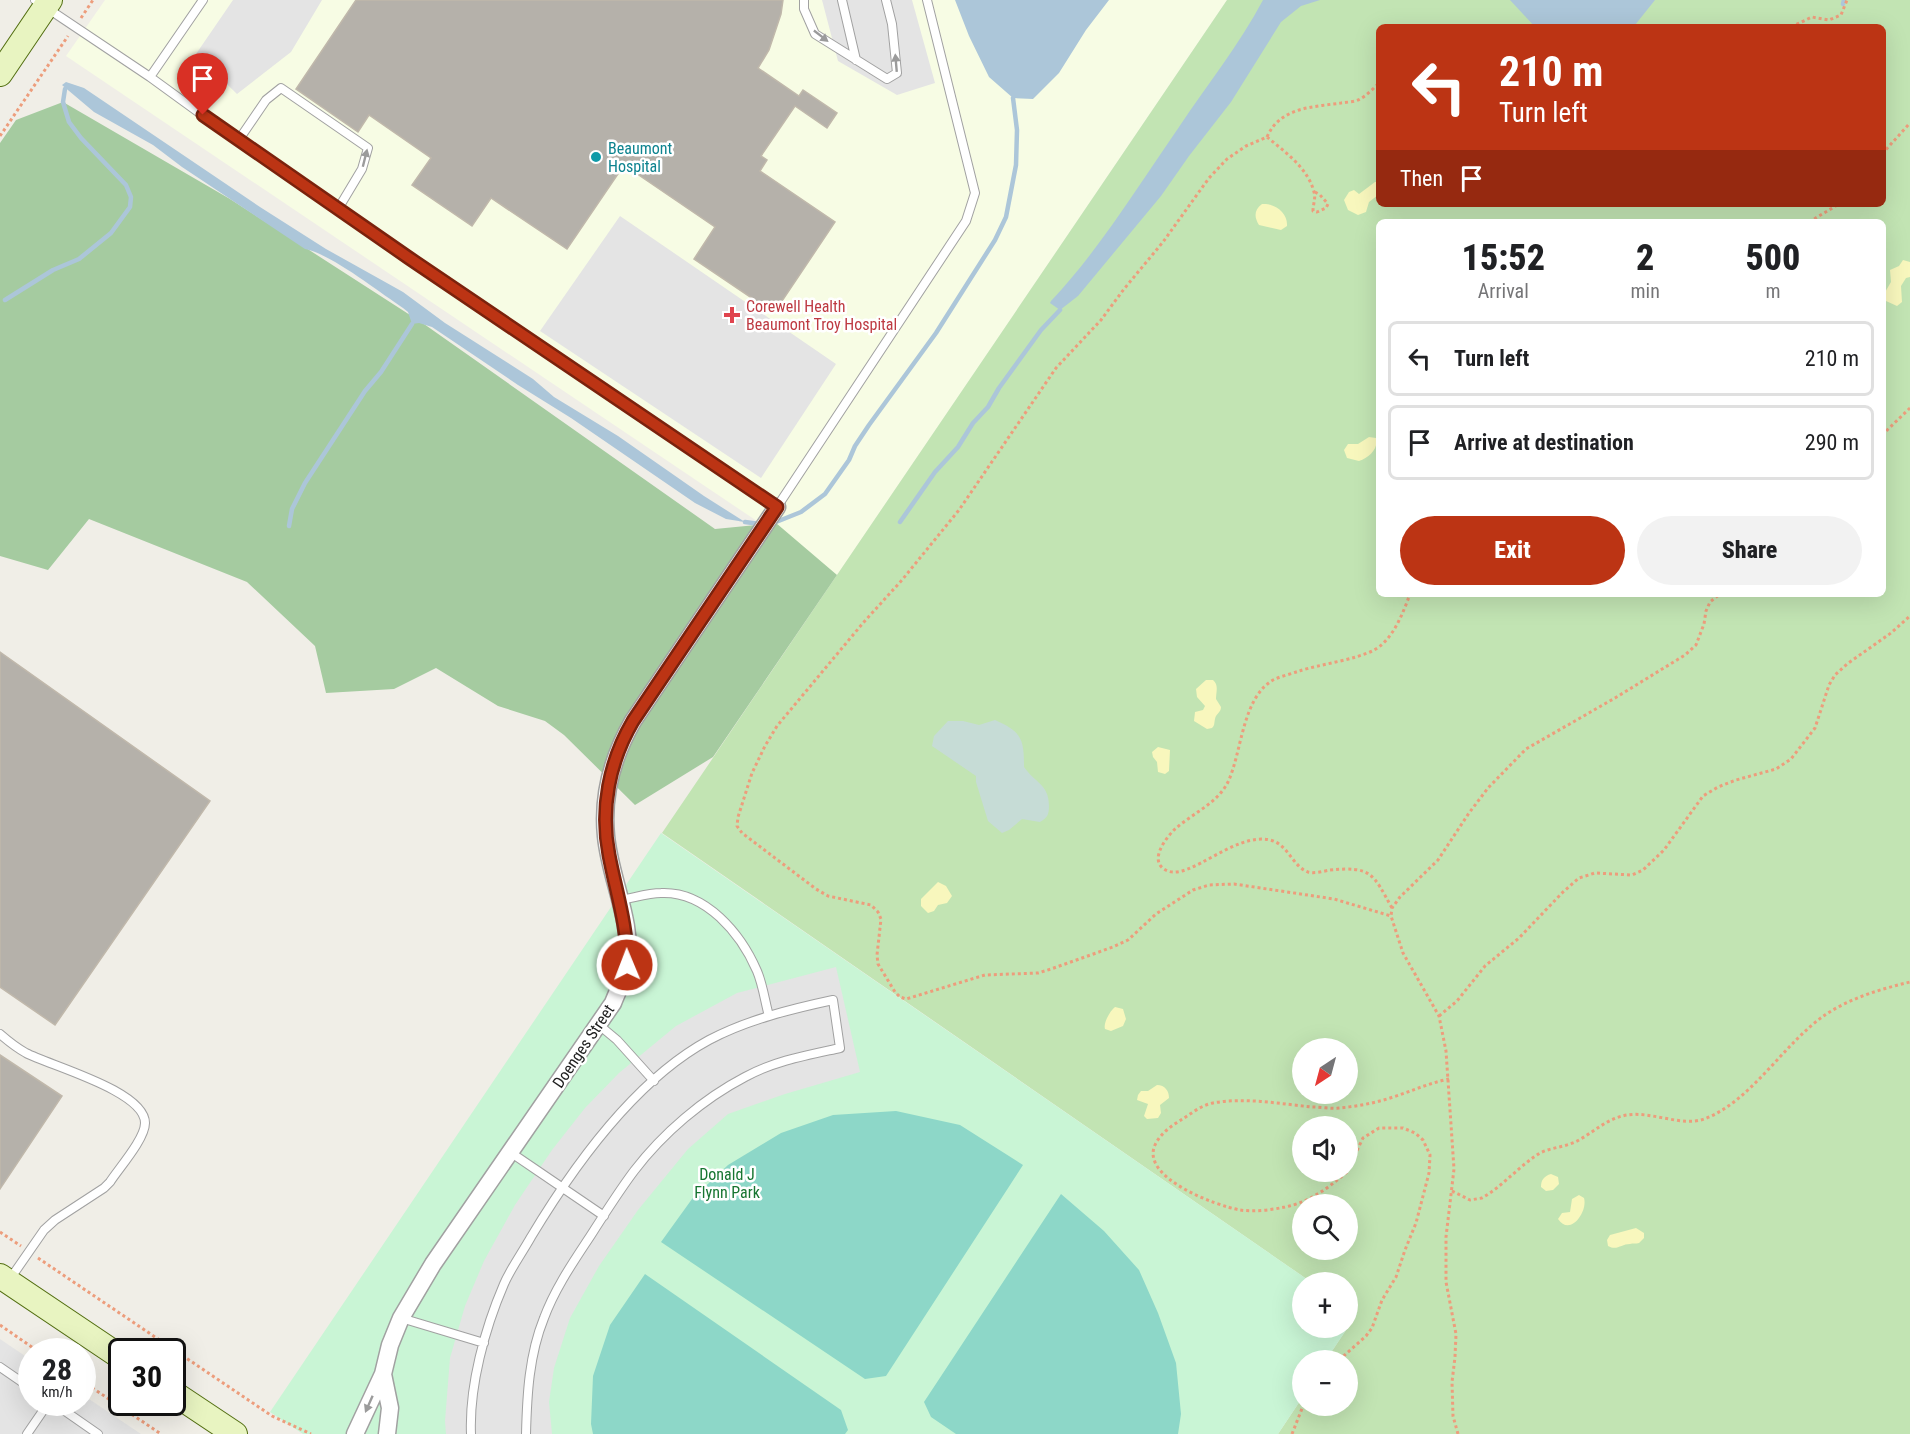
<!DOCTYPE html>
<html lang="en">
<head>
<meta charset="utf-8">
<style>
	body { margin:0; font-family:"Roboto Condensed",sans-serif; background:#f2f2f2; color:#202124; height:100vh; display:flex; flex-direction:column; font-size:22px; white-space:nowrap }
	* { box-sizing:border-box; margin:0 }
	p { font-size:20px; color:#757577 }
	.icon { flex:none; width:33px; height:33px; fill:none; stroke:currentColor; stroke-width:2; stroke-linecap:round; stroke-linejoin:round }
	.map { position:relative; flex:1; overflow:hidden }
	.details { position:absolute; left:1376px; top:219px; width:510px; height:378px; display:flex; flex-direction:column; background:#fff; border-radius:9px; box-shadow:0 6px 24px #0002 }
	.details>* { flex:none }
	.hud { position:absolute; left:1376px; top:24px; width:510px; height:183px; border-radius:9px; box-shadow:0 6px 24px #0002; background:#bc3414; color:#fff; overflow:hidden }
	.needle { width:39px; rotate:216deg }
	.buttons { position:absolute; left:1292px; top:1038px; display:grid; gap:12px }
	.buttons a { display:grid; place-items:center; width:66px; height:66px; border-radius:50%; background:#fff; box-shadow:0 6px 24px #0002; font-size:30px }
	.speed { position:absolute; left:18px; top:1338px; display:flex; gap:12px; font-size:30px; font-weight:700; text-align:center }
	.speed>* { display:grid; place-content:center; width:78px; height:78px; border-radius:50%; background:#fff; box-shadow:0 6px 24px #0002; line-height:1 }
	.speed small { font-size:15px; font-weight:400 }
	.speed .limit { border:3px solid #111; border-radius:9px; background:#fff; color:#111 }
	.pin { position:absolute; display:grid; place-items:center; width:51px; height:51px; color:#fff; margin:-62px -26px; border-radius:50% 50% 50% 0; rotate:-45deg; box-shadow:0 0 6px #0007 }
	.pin .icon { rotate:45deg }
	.me { position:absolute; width:66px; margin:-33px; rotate:359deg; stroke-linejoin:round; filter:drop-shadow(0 0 4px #0008) }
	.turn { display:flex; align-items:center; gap:21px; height:126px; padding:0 24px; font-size:27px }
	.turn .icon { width:78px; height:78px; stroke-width:2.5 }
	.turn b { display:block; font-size:42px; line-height:51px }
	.then { display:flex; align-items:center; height:57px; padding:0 24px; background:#0003; gap:12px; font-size:22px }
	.eta { display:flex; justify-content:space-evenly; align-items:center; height:102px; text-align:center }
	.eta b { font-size:36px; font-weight:800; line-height:42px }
	.action { display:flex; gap:12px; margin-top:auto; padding:12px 24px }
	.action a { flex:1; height:69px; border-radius:36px; background:#bc3414; color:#fff; font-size:24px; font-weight:800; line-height:69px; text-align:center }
	.action a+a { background:#f2f2f2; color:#202124 }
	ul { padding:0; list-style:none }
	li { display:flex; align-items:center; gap:18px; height:75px; margin:0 12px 9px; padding:0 12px; border:3px solid #e0e0e0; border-radius:9px }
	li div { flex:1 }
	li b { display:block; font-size:22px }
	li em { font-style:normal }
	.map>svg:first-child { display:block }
	.education { fill:#f7fce4 }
	.grass { fill:#c2e4b3; fill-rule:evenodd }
	.forest { fill:#a5cba0 }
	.wetland { fill:#c6dcd6 }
	.sand { fill:#f8f7bd }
	.park { fill:#c9f5d5 }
	.pitch { fill:#8dd7c8 }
	.parking { fill:#e4e4e4 }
	.water { fill:#acc6d9 }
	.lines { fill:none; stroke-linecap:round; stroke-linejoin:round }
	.stream { stroke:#acc6d9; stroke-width:4.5 }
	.building { fill:#b5b1aa; stroke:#c0b8ab; stroke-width:1.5 }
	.lane-casing { stroke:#a1a1a1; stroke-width:10 }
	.street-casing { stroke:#a1a1a1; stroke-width:19 }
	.secondary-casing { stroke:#526e10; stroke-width:26 }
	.path { stroke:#ed9d7c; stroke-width:3; stroke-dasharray:3 3; stroke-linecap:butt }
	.lane { stroke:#fff; stroke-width:8 }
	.street { stroke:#fff; stroke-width:16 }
	.secondary { stroke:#e8f4c1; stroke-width:24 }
	.oneway { fill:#9b9b9b }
	.route-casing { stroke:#7a220d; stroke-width:15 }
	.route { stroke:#bc3414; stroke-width:10 }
	.culture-dot { fill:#0f9aa8; stroke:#fff; stroke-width:2 }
	.health-dot { fill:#e0444e; stroke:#fff; stroke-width:2 }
	.labels { text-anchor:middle; stroke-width:5; stroke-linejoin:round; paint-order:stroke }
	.culture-label { font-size:16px; fill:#0d838f; stroke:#fff; text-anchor:start }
	.health-label { font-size:16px; fill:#be3a42; stroke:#fff; text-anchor:start }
	.street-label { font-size:16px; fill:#202020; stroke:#fff }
	.park-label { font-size:16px; fill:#177531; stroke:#fff }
</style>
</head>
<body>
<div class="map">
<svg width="1910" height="1434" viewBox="0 0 1910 1434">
	<rect width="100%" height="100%" fill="#f0eee7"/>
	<path class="education" d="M105,0H1227L837,575L66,56Z"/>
	<path class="grass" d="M1227,0H1910V1434H1278L1302,1398V1406H1347V1360H1326L1348,1327L1347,1282H1311L662,833ZM1378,27H1882V204H1378ZM1378,222H1882V594H1378ZM1302,1048H1347V1094H1302ZM1302,1126H1347V1172H1302ZM1302,1204H1347V1250H1302Z"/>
	<path class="forest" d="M63,102L230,199L424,324L715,529L776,523L837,575L713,757L635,805L564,735L545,721L498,706L436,668L394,689L326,693L315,646L247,582L89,519L48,570L0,556V143L16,120Z"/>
	<path class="wetland" d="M995,720C1022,732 1024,739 1024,767C1035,783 1049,784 1049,806C1049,815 1047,818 1040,822L1022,819L1009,830L1002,833L988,821L976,782V776L932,746L934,736L948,721H963L979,725Z"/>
	<path class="sand" d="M1378,182V195L1369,202L1366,212L1358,215L1348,210L1344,200L1349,192L1354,190L1359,194L1375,182Z
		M1262,204C1275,203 1288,213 1287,226L1281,230L1259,225C1254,217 1254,210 1262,204Z
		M1903,260L1910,262V277L1906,278L1901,286L1902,302L1897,306L1886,301L1884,294L1891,282L1890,270L1899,266Z
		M1369,437L1376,438L1377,441C1376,451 1368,458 1359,461L1347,458L1344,450L1348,444H1358Z
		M1206,680H1213C1219,685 1216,692 1216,699L1221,707C1221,713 1216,713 1215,719C1214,723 1215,725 1212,728L1207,729L1194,721L1195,712L1203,710L1205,706L1197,697L1196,689Z
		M1158,747L1170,750L1169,771L1165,774L1158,772L1157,762L1153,757L1152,752Z
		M938,882L946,886L952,896L947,903L938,905L934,911L928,913L921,906V899Z
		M1115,1007L1123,1009L1126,1019L1123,1026L1111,1031L1105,1029C1103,1023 1110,1011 1115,1007Z
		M1157,1085C1165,1085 1169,1091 1169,1098L1160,1105L1161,1113L1158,1118L1147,1119L1144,1116L1148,1104L1137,1100L1138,1095L1141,1091H1148Z
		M1551,1174L1558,1177L1559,1184L1553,1190L1546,1191L1541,1187C1541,1180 1544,1176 1551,1174Z
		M1579,1195L1584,1198C1588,1212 1570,1237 1558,1219L1562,1213L1570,1212L1572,1199Z
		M1636,1228L1644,1233V1238L1639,1243C1636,1244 1633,1243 1630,1244C1621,1244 1617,1251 1608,1246L1607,1240L1610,1235Z"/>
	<path class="park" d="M661,833L1311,1282H1302V1328H1347V1308L1357,1314L1326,1360H1302V1398L1278,1434H303L270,1412Z"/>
	<path class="pitch" d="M896,1111L960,1125L1023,1165L886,1376L865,1379L661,1242L692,1199L728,1165L781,1133L833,1115Z
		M1061,1194L1104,1231L1139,1270L1158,1313L1176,1363L1181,1414L1178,1434H956L931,1417L924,1402Z
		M645,1274L841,1410L848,1430L845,1434H593L591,1424L593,1376L610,1325Z"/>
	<path class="parking" d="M233,0H322L291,52L237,94L196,54Z
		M822,0H912L935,83L897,95L838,61Z
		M620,216L836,364L761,478L540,331Z
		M836,967L860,1072L785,1094L728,1114L688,1149L638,1210L599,1266L570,1318L554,1368L549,1402L552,1434H446L445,1421L450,1358L465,1306L484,1261L515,1205L552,1150L585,1108L619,1073L676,1026L737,993Z
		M0,1339L31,1360L32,1402H82L83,1395L141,1434H0Z"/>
	<path class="water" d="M955,0H1109L1086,30L1059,73L1033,99L1013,98L989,77L969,36Z
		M1263,0H1320L1301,6L1281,22L1231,102L1189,156L1161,196L1078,296L1060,310L1050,303L1051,301C1100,249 1138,186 1179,127C1207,85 1239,45 1263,0Z
		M1510,0H1655L1635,25L1631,27H1535Z
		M66,82L84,88L260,207L326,249L403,292L445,323L533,379L554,397L618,436L704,496L745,522L726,519L695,503L571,418L518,385L432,327L419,323L412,324L408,312L403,308C379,292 331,254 305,249L182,167L153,145L94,112L62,85Z"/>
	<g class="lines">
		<path class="stream" d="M1843,4L1844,0
			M5,300L53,270L79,259L111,233L130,207L131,197L126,185L81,138L69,122L63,102L65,89
			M745,522L760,524
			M900,522L935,472L958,447L973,423L988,407L999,388L1041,330L1060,310
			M771,524L801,512L825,494L849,460L855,446L869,425L936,333L995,240L1006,217L1016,165L1017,130L1013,98
			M289,526L292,509L305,483L365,391L381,372L412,324"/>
	</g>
	<path class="building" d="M356,0H783L781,14L769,50L758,68L799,96L803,90L837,113L827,128L795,106L761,156L767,160L760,171L835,222L774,313L694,259L715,227L624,165L567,249L491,198L472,226L412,185L431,158L369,115L358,132L296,89Z
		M0,652L210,801L55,1025L0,987Z
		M0,1055L62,1096L0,1189Z"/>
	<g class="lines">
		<g class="lane-casing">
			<path id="lane" d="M35,0L150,77L238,141L409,258L777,507L966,221L975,193L927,0
				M804,0V9L815,34L887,79L897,73L892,24L886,0
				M842,0L856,60
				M150,77L203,0
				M238,141L266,100L281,88L368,148L362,169L338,209
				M620,900C633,898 648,893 661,893C706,891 741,934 757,971C763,985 765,1002 769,1016
				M599,1025L617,1040L654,1081
				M0,1034C8,1041 17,1048 26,1053C51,1066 145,1091 145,1123C145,1139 119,1168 110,1182L104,1188L55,1220L44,1230L10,1279
				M510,1152L604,1216
				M401,1318L484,1343
				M0,1367L32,1389
				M52,1402L98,1434
				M27,1434L49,1402
				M471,1434C469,1386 485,1328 504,1284C511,1268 522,1253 531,1237C573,1167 635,1080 709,1040C747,1020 791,1009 833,1000L840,1048C808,1055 774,1061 745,1077C703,1099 663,1133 634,1171C619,1191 605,1213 591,1235C574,1261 555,1288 544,1318C529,1355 527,1395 526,1434"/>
		</g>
		<g class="street-casing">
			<path id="street" d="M383,1374L390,1408L387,1434
				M355,1434L383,1374L390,1345L401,1318L433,1264L613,1003C618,990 625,977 627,964C633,921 610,879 606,836C602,796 613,756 633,721L777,507"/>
		</g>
		<g class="secondary-casing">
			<path id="secondary" d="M0,74L50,0
				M0,1276L122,1358
				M172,1392L235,1434"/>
		</g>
		<path class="path" d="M81,18L93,0
			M1791,27L1812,17L1829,20L1841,15L1847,0
			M0,136L68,36
			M1267,137C1280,107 1313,107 1341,103C1347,102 1355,102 1360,99C1366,96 1373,89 1378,84
			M1882,154L1910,123
			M1315,192L1320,195L1328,204L1326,208L1317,212L1313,211C1313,204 1316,198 1314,192C1308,168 1285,152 1267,137L1246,146L1227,159L1209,178L1163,242L1124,289L1101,320L1056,368L959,510L902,580L863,623L777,726L765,746L752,773L738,817L737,826L742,833L816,889L828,896L871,905L878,912L881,919L877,955L878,964L895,992L900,997L906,999L985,975L1038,973L1051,969L1113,947L1128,940L1156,914L1193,890L1209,885L1234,884L1334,899L1391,916
			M1809,222L1839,204
			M1882,435L1910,408
			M1392,908C1373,874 1372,866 1330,870C1324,871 1314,874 1308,872C1292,866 1288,844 1270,840C1235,832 1190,880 1168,871C1147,863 1165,839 1174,830C1191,814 1217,804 1228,782C1242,752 1242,698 1273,680C1281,676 1291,674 1299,671C1321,664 1355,660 1374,650C1393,640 1403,613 1410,594
			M1439,1016L1457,1001L1485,966L1519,938L1563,892L1579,878L1595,873L1632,875L1643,870L1664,850L1703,796L1718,787L1736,780L1776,769L1791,759L1815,728L1829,685L1835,675L1847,664L1891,633L1910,616
			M1347,1172C1328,1188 1310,1202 1285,1207C1271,1210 1254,1212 1240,1210C1217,1206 1140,1178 1155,1145C1160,1134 1171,1126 1181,1120C1191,1114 1201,1105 1213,1103C1245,1097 1281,1104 1312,1107C1321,1107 1331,1109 1340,1108C1358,1106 1376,1103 1393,1097C1412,1091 1429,1083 1449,1079
			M1452,1191L1470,1200L1482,1198C1503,1186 1519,1166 1540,1153C1552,1147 1567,1147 1579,1140C1595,1131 1608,1118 1627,1115C1651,1111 1682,1127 1704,1119C1751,1102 1784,1043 1825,1015C1850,998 1881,989 1910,982
			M0,1232L21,1246
			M38,1258L272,1416L311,1434
			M0,1325L39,1352
			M1339,1360L1366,1336L1372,1328L1382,1300L1396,1277L1405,1250L1416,1223L1429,1173L1430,1155L1423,1140L1415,1133L1403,1128H1379L1363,1138L1347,1171
			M82,1381L161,1434
			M1292,1434L1303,1406
			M1458,1434L1453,1416L1452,1382L1455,1357L1456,1334L1446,1282V1237L1454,1169L1446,1051L1439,1016L1403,953L1391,916L1392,908L1400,897L1438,860L1469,813L1488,788L1526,749L1615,698L1685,655L1696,645L1704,624L1706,611L1710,602L1720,594"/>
		<use href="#lane" class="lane"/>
		<use href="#street" class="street"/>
		<use href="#secondary" class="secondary"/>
	</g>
	<defs><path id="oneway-solid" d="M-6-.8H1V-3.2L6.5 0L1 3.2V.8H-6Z" transform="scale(1.5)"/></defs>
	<g class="oneway">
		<use href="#oneway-solid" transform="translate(821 36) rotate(38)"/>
		<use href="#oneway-solid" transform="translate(896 63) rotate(-95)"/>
		<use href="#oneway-solid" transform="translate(365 158) rotate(-76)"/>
		<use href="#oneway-solid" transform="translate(369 1404) rotate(114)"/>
	</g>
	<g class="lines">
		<g class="route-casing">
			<path id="route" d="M203,115L409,258L777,507L633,721C609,762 600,809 609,855C616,892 628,927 627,965"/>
		</g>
		<use href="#route" class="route"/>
	</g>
	<circle class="culture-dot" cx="596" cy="157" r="6"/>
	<path class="health-dot" d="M729 306h6v6h6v6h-6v6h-6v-6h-6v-6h6z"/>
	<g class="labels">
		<g class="culture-label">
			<text x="608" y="154">Beaumont<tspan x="608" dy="18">Hospital</tspan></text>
		</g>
		<g class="health-label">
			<text x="746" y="312">Corewell Health<tspan x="746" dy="18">Beaumont Troy Hospital</tspan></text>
		</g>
		<g class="street-label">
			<text transform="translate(583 1046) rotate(-56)" y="6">Doenges Street</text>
		</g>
		<g class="park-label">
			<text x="727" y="1180">Donald J<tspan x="727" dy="18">Flynn Park</tspan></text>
		</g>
	</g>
</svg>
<div class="buttons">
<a><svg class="needle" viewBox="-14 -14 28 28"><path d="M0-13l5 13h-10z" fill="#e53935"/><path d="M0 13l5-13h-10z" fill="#757577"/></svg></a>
<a><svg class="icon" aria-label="sound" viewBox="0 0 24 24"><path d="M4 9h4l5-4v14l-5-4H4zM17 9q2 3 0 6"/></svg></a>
<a><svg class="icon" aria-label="search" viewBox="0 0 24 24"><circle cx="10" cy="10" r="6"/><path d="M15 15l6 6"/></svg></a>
<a>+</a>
<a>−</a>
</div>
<div class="speed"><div>28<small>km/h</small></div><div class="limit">30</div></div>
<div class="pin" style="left:203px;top:115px;background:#d93025"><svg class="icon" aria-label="arrive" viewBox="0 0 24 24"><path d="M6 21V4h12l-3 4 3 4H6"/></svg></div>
<svg class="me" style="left:627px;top:965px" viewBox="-20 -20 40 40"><circle r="17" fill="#bc3414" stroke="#fff" stroke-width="3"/><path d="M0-11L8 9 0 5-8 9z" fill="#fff"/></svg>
<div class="hud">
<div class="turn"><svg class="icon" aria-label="left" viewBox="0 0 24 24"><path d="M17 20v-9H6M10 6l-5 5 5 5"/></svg><div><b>210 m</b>Turn left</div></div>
<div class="then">Then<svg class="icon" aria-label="arrive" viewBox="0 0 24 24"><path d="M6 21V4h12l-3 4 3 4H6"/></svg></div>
</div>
<section class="details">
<div class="eta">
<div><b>15:52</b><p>Arrival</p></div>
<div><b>2</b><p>min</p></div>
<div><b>500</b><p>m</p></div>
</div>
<ul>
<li><svg class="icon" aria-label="left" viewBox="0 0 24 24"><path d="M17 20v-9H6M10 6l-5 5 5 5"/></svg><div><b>Turn left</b></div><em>210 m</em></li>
<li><svg class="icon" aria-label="arrive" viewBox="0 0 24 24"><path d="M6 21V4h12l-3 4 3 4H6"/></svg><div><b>Arrive at destination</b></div><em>290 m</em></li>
</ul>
<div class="action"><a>Exit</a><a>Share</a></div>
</section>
</div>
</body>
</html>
